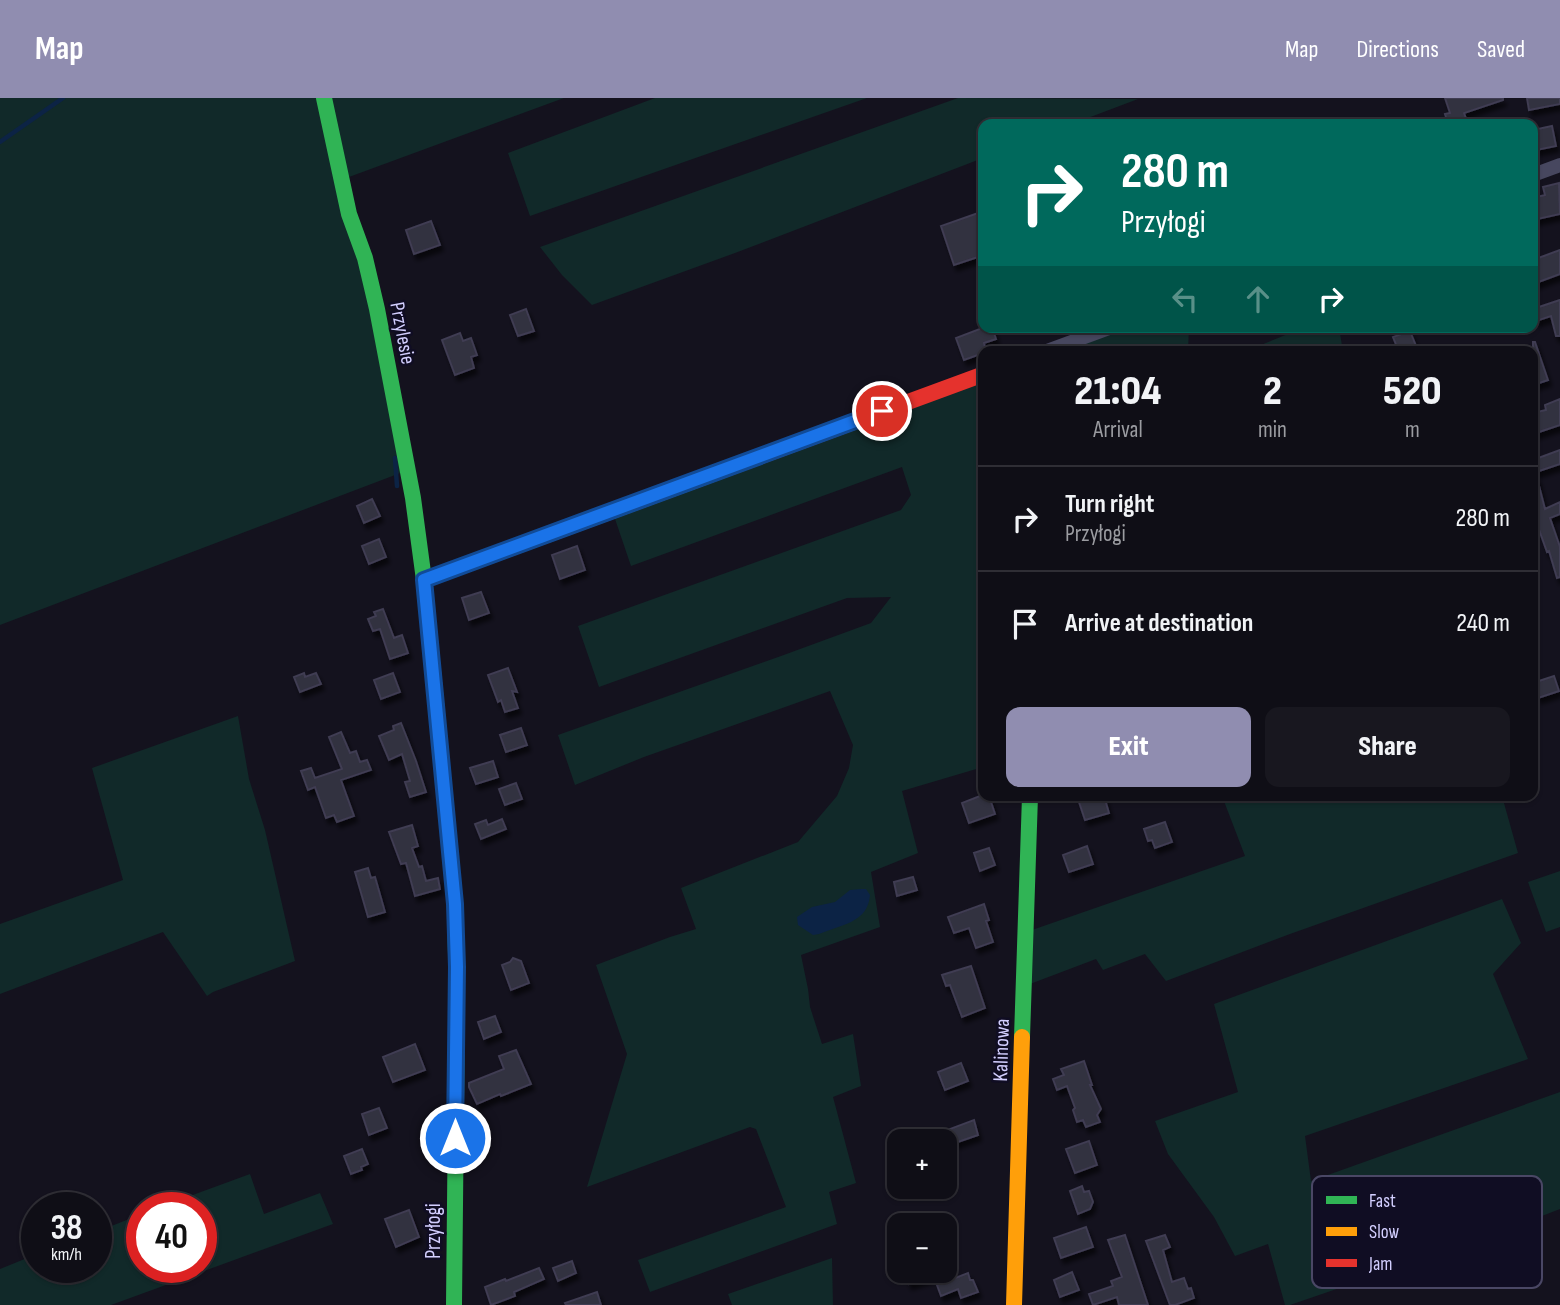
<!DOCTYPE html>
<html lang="en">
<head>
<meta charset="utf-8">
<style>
	body { margin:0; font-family:"Sofia Sans Condensed",sans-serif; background:#18171f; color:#f1f3f6; height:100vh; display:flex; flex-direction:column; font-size:26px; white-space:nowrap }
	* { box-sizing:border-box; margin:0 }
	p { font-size:23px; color:#9b9ca1 }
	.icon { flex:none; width:38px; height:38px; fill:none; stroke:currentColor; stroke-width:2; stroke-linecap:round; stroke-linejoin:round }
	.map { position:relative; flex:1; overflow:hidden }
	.side { position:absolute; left:978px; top:248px; width:560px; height:455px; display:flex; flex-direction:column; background:#0f0e16; border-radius:14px; box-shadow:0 2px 5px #0004,0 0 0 2px #2f2e35 }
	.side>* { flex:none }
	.top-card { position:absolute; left:978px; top:21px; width:560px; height:214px; border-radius:14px; box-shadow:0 2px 5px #0004,0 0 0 2px #2f2e35; background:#00695c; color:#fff; overflow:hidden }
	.tools { position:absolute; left:887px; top:1031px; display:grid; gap:14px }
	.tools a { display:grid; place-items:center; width:70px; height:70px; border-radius:14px; background:#0f0e16; box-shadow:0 2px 5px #0004,0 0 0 2px #2f2e35; font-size:35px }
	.speed { position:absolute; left:21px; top:1094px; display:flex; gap:14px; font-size:35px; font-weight:700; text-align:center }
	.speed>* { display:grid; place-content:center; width:91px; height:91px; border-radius:50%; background:#0f0e16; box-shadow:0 2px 5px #0004,0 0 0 2px #2f2e35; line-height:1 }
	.speed small { font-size:18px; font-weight:400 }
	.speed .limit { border:10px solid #d22; background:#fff; color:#111 }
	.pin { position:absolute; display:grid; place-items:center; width:60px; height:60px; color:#fff; margin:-30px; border:4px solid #fff; border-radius:50%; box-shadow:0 2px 7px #0007 }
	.me { position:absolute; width:77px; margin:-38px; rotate:0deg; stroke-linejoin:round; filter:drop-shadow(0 0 5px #0008) }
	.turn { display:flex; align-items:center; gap:24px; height:147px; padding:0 28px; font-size:32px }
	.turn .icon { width:91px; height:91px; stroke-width:2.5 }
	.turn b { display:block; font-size:49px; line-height:60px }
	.lanes { display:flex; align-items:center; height:66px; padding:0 28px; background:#0003; justify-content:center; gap:35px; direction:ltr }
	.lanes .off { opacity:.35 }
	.eta { display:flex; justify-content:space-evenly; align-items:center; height:119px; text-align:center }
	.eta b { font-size:42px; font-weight:800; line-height:49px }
	.cta { display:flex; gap:14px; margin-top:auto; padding:14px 28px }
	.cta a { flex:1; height:80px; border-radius:14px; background:#908db0; color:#fff; font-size:28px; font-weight:800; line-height:80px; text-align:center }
	.cta a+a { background:#18171f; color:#f1f3f6 }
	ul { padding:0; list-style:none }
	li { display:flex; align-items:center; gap:21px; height:105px; padding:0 28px; border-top:2px solid #2f2e35 }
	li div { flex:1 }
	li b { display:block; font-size:26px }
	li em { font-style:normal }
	header { display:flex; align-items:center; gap:42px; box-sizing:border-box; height:98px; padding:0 35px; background:#908db0; color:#fff }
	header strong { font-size:33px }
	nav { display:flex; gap:38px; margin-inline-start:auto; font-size:24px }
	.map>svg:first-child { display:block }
	.green { fill:#112929 }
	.water { fill:#0c2345 }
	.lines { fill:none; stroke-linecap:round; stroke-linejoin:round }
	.stream { stroke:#0c2345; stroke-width:4.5 }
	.building { fill:#323040; stroke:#3f3c52; stroke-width:2; filter:url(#shadow) }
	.street { stroke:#47475f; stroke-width:14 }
	.fast { stroke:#30b455; stroke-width:16 }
	.slow { stroke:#ff9f0a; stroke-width:16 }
	.jam { stroke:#e5322d; stroke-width:16 }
	.route-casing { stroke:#114b97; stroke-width:18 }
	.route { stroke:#1a73e8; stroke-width:12 }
	.labels { text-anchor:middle; stroke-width:5; stroke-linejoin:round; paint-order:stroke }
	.street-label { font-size:21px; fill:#d3cfff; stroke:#100d23 }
	.key { fill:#100d23; stroke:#4a4765; stroke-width:2 }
	.key-label { font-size:19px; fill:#d3cfff }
</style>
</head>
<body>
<header>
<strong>Map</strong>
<nav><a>Map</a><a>Directions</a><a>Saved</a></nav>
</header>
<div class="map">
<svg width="1560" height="1207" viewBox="0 0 1560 1207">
	<defs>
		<filter id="shadow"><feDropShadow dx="3" dy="5.5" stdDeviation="2" flood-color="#0009"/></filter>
	</defs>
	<rect width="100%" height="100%" fill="#14121e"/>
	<path class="green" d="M0,0H564L349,79L403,374L0,527Z
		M655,0H867L530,118L508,55Z
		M958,0L1138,1L1072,26H984L983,60L735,155L592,207L562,177L540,149Z
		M1131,229H1189L1188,254H1062Z
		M1305,229H1339L1343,254H1244Z
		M983,281V669L902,693L918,755L871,774L880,829L801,857L808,891L810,909L822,946L853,936L861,988L833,999L856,1085L829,1094L837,1126L650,1194L638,1162L786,1109L756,1031L750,1029L587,1089L627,956L596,867L670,839L696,831L681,790L798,744L837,698L849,670L853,647L830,593L644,659L575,687L558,637L781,558L871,525L891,499L847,500L599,589L578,528L901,412L911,397L902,369L631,468L614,418Z
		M238,618L249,681L265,732L295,863L213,894L207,898L163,834L0,896V826L123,782L92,670Z
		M1222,698H1502L1518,755L1290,836L1166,883L1145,856L1103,872L1096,861L1030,886L1032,832L1245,758Z
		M1560,773V829L1546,834L1528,784Z
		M1502,801L1521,845L1493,876L1528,961L1305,1038L1311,1083L1560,994V1111L1488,1139L1290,1207H1285L1268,1146L1235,1158L1214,1119L1168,1056L1155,1023L1238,994L1214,906Z
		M250,1076L264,1116L320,1095L333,1126L111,1207H0V1171L37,1156V1169H96V1134L142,1116V1169H201V1110L160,1109Z
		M832,1160L833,1207H732L728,1196Z"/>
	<path class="water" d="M861,791H866L870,797C868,825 840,827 819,836L813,837L798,827L797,819L812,809L835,804L850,792Z"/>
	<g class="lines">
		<path class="stream" d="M0,44L63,0
			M395,360L397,388"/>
	</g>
	<path class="building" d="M1445,0H1503V2L1464,15L1468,26H1448L1445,16L1450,15Z
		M1527,0H1560V6L1529,12Z
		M1552,28L1556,48L1536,52L1535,47H1533V32Z
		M1559,85L1560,116L1533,122V100L1545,97L1543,89Z
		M984,113V157L954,167L941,128Z
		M431,123L440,147L414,156L406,132Z
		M1560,152V176L1533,186V162Z
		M1560,202V238H1556L1551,218L1536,223L1533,211Z
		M526,211L534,233L518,238L510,217Z
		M985,229H992L996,241L984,245L986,254L964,262L956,240Z
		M1410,233L1416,248L1399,254L1393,239Z
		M460,235L463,243L471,240L477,257L471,259L474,270L455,277L442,242Z
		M1533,244H1535L1548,282L1533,287Z
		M1560,301V327L1533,336V315L1546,312L1545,307Z
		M1560,352V366L1533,375V362Z
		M1533,380H1537L1545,411L1560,404V416L1550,420L1560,449V479L1557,480L1549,453L1547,454L1537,426L1533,427Z
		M372,401L380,418L364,425L357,408Z
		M379,441L386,459L369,466L362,448Z
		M577,448L585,472L560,481L552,457Z
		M481,494L489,515L469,522L462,500Z
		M383,511L394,540L402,537L408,555L390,561L380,531L373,533L368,521L376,518L374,514Z
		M508,570L517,594L512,593L518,610L505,614L501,602L498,604L488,577Z
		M304,575L305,579L316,575L321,586L300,594L294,579Z
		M393,575L400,594L381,601L374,582Z
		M1554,578L1559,593L1538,600L1533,585Z
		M401,625L416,663L426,694L410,699L405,684L410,683L402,656L389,662L379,638L394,632L393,628Z
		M521,630L527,647L506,654L500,637Z
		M341,634L350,655L356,653L360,664L367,662L371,672L341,682L354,718L337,724L334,717L326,720L315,689L308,692L301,673L311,670L315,680L342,671L329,639Z
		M493,663L498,679L476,686L470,670Z
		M516,685L522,701L505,707L499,691Z
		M980,698H989L995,716L969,725L962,705Z
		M1077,698H1104L1109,715L1085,722Z
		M502,721L506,731L481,741L475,726L486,722L488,727Z
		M1165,724L1172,744L1155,750L1152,742L1148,743L1144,731Z
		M412,727L418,748L412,750L419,769L422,768L426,783L438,780L440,791L415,798L406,765L401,766L389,734Z
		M1087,748L1093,766L1069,774L1063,757Z
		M989,750L995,767L980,773L974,755Z
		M368,770L371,780L375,779L385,814L368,819L355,774Z
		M913,779L917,792L897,798L894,784Z
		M984,806L989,822L986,823L993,844L976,850L969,830L954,835L948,819Z
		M513,860L521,863L529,885L511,892L502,867L510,864Z
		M971,868L985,910L962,919L950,887L946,888L942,877Z
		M495,918L501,934L484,941L478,924Z
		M415,946L425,972L393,984L383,959Z
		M516,952L531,986L501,998L500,996L477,1006L469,989V985L504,971L499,958Z
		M1084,963L1092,987H1090L1101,1011L1097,1017L1100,1024L1086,1029L1083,1022L1077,1024L1073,1012L1075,1010L1067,988L1057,992L1053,981L1064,977L1061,971Z
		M961,965L968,983L945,992L938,974Z
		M379,1010L387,1030L369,1037L362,1016Z
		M974,1022L978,1037L955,1045L950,1031Z
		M1089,1043L1097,1067L1075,1075L1066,1051Z
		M362,1051L368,1066L361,1069L362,1072L351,1076L344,1058Z
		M1082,1088L1084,1094L1089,1093L1093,1104L1090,1111L1078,1116L1070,1093Z
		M409,1112L419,1139L396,1149L385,1121Z
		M1086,1129L1093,1149L1061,1160L1054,1140Z
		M1125,1137L1148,1207H1119L1117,1199L1093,1207L1089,1196L1113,1188L1111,1183L1122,1179L1108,1142Z
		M1165,1137L1170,1149L1163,1152L1172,1184L1184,1180L1188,1191L1191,1190L1194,1200L1175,1207H1170L1146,1143Z
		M572,1163L576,1175L558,1183L553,1170Z
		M539,1170L544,1181L514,1194L515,1198L491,1207L485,1189L505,1181L506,1183Z
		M904,1172H942V1175L909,1186Z
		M1072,1174L1079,1192L1060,1199L1054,1182Z
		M968,1175L970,1182H973L978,1194L961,1200L958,1191L941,1198L937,1187Z
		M597,1194L601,1207H566L565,1205Z"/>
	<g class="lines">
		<path class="street" d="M1533,77L1560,67
			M1044,254L1112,229"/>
		<path class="fast" d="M324,0L349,116L365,160L377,211L413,400L424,482
			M435,594L455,806L457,907L454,1207
			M1022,939L1030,698"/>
		<path class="slow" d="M435,594L424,482L710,377
			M1014,1207L1022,939"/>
		<path class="jam" d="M710,377L984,276"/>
	</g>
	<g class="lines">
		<g class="route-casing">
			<path id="route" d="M455,1040L457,869L455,806L424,482L882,313"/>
		</g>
		<use href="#route" class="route"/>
	</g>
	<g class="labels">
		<g class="street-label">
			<text transform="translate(403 235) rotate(79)" y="7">Przylesie</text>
			<text transform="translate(1001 952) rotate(-88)" y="7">Kalinowa</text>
			<text transform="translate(433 1133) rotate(-90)" y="7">Przyłogi</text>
		</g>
	</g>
	<rect x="1312" y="1078" width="230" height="112" rx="10" class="key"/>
	<rect x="1326" y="1098" width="31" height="8" fill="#30b455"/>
	<rect x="1326" y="1129" width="31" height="9" fill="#ff9f0a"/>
	<rect x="1326" y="1161" width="31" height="8" fill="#e5322d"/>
	<g class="key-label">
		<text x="1369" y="1109">Fast</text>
		<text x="1369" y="1140">Slow</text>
		<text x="1369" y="1172">Jam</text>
	</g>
</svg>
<div class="tools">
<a>+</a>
<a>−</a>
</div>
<div class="speed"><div>38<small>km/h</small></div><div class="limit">40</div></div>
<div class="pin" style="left:882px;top:313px;background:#d93025"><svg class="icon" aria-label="arrive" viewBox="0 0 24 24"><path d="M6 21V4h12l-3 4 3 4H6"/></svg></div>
<svg class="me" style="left:455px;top:1040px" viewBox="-20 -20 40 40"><circle r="17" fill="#1a73e8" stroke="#fff" stroke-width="3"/><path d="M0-11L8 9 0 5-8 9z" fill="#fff"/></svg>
<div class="top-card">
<div class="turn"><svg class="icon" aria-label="right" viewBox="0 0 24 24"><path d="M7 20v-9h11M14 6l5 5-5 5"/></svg><div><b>280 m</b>Przyłogi</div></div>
<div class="lanes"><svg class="icon off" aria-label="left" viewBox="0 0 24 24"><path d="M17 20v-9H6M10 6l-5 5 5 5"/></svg><svg class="icon off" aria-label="ahead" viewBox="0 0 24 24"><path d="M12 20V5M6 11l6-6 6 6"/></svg><svg class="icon" aria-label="right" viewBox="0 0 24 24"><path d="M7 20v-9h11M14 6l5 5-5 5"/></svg></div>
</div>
<section class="side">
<div class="eta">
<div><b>21:04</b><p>Arrival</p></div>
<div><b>2</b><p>min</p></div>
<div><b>520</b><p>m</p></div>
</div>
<ul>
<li><svg class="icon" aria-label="right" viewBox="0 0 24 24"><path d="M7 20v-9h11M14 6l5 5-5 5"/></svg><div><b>Turn right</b><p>Przyłogi</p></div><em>280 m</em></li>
<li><svg class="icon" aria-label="arrive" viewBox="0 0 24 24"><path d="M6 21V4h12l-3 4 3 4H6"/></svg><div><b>Arrive at destination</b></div><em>240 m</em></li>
</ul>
<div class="cta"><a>Exit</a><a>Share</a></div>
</section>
</div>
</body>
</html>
